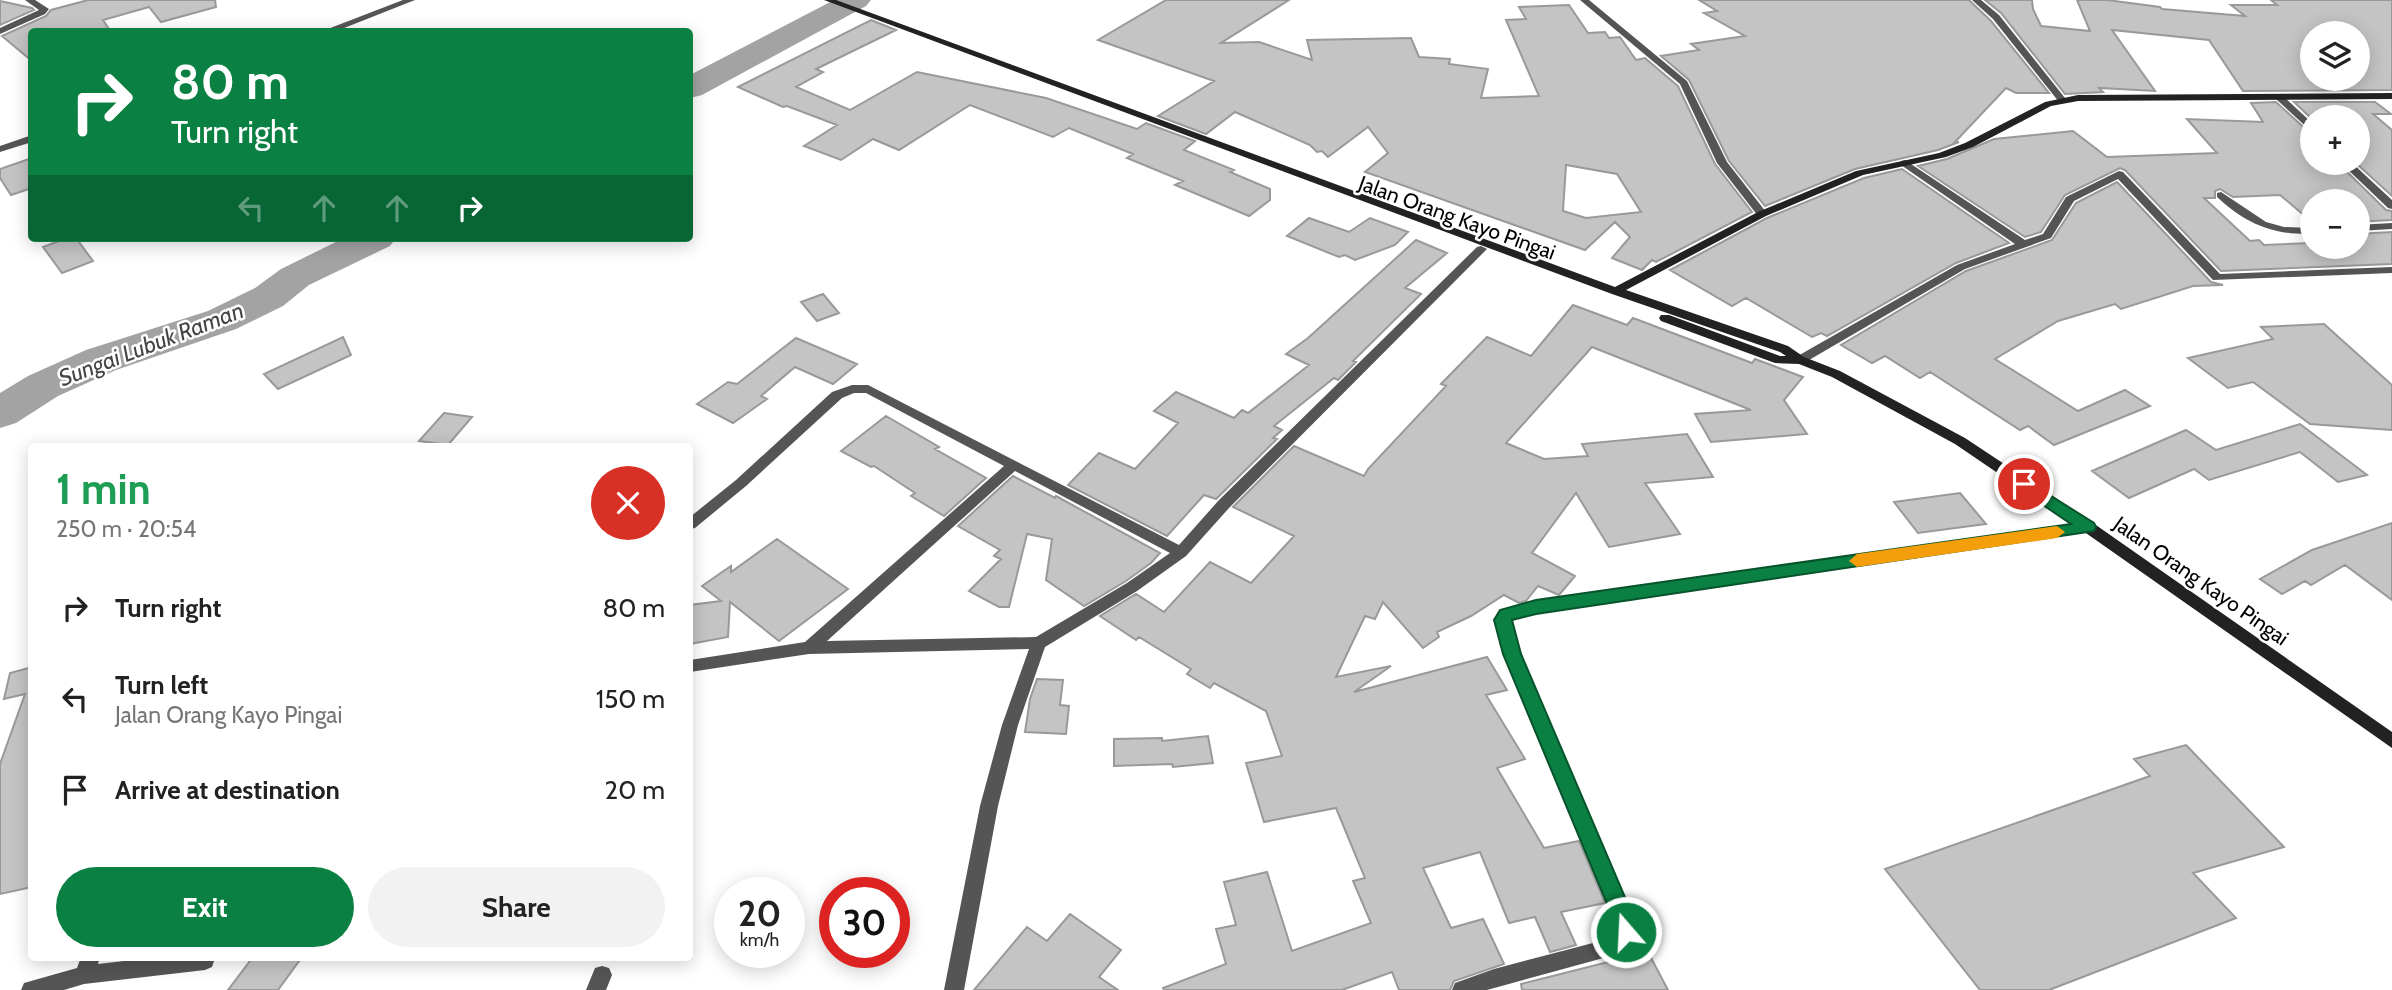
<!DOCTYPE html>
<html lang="en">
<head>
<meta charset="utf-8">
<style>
	body { margin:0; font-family:Cabin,sans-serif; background:#f2f2f2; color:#222; height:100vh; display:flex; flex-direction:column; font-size:26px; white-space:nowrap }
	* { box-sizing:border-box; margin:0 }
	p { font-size:23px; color:#767676 }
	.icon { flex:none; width:38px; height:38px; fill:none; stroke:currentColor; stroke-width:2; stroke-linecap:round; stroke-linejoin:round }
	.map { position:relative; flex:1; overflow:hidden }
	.details { position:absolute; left:28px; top:443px; width:665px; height:518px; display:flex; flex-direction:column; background:#fff; border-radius:7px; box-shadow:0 4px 18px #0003 }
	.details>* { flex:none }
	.top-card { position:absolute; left:28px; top:28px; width:665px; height:214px; border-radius:7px; box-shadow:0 4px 18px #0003; background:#0b8043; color:#fff; overflow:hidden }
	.fabs { position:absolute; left:2300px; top:21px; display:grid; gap:14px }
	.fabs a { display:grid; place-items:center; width:70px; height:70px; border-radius:50%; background:#fff; box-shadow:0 4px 18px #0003; font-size:35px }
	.speed { position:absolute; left:714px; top:877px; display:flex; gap:14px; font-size:35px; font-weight:700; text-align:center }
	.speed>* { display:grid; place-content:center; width:91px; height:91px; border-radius:50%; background:#fff; box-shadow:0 4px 18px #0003; line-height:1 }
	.speed small { font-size:18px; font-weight:400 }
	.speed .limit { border:10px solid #d22; background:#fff; color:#111 }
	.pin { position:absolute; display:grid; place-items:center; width:60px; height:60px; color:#fff; margin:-30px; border:4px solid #fff; border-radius:50%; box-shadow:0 2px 7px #0007 }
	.me { position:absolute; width:77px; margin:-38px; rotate:341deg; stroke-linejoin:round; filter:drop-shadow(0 0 5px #0008) }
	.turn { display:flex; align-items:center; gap:24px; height:147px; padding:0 28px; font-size:32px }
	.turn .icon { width:91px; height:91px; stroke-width:2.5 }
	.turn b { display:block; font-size:49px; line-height:60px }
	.lanes { display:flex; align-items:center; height:66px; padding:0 28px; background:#0003; justify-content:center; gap:35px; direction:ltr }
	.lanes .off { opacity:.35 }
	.round { display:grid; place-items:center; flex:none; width:74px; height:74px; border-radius:37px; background:#f2f2f2 }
	.summary { display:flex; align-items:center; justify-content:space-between; height:119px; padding:0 28px }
	h1 { font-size:42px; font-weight:800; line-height:52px; color:#1e9e55 }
	.button { display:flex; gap:14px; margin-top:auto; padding:14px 28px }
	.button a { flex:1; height:80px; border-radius:42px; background:#0b8043; color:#fff; font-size:28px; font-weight:800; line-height:80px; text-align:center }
	.button a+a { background:#f2f2f2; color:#222 }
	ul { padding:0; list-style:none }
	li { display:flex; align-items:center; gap:21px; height:91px; padding:0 28px }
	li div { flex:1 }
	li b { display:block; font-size:26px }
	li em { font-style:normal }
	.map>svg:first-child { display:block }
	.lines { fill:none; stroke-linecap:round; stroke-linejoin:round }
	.river { fill:#a3a3a3; fill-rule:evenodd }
	.building { fill:#c4c4c4; stroke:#999; stroke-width:2; fill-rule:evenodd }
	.street { fill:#555; fill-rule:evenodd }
	.secondary { fill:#222; fill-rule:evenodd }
	.route { fill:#0b8043; stroke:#07532c; stroke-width:2 }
	.slow { fill:#f59e0b }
	.labels { text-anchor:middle; stroke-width:5; stroke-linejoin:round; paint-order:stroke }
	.street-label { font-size:21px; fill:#000; stroke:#fff }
	.water-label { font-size:23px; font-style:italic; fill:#444; stroke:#fff }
</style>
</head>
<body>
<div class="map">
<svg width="2392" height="990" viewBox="0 0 2392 990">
	<rect width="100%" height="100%" fill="#fff"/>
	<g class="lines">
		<path class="river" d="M834,0H871L866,6L702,95L690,98V75Z
			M344,238H396L390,246L309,285L283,306L236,329L116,370L58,396L16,423L0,428V393L28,376L86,350L208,311L255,288L281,269Z"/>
	</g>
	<path class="building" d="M88,0H215L216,7L161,22L149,7L103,20L111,32H32V61L2,36L46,16L51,10Z
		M1166,0H1289L1221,43L1259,42L1312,60L1307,40L1411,38L1419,57L1450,59L1449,64L1488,69L1481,98L1539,96L1506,20L1526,19L1519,7L1569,5L1588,33L1605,32L1609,38L1620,37L1636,60L1645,58L1678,86L1715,164L1752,212L1656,262L1652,260L1642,270L1612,258L1630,237L1615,222L1585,250L1365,172L1388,153L1368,127L1328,157L1322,151L1317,152L1310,145L1235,112L1206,134L1158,116L1214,81L1098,40ZM1566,165L1617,174L1641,212L1586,218L1563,211Z
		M1699,0H1969L1991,21L2049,93H2016L2006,88L1954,143L1959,142L1938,150L1855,169L1765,206L1729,161L1689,80L1661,56L1699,50L1691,44L1745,36L1704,13L1717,11Z
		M1985,0H2032L2033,9L2041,26L2090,31L2077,0H2107L2160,7L2162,9L2245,16L2231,5H2277L2271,0H2392V90L2243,91L2209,40L2112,30L2155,91L2099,88L2103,92L2065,94L2001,13ZM2312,33H2357V79H2312Z
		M0,1L32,8L34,10L0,25Z
		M871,20L896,30L816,69L823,72L796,87L850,110L917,72L1046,98L1137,129L1146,123L1195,141L1184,150L1234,170L1230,172L1270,189V200L1249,216L1175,185L1183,181L1127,158L1133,154L1069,128L1053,137L970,105L899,150L873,139L841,160L804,146L837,125L787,106L783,107L738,87Z
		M2276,102L2312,135V163H2338L2386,210L2392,211V220L2357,222V201H2312V222L2280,195L2233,197L2220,189L2215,191V198H2204L2250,241L2259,240L2264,245L2312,243V247H2357V234L2392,232V264L2221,271L2125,170L2120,168L2065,195L2041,232L2025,237L1918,166L1947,159L1994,139L2073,131L2107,157L2217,153L2187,119L2263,122L2251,103Z
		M2294,102H2375L2391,114H2373L2392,130V196L2356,163L2357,117L2312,119Z
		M32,158V188L11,195L0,178V169Z
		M1902,169L2009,243L1956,263L1827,336L1821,333L1812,337L1746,298L1732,306L1670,270L1767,218L1864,178Z
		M2117,182L2211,282L2223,285L2193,286L2121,309L2115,304L2058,321L1995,359L2078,411L2125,390L2150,406L2054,445L2028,426L2020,430L1930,372L1920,378L1885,356L1872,363L1841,345L1966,271L2052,240L2076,203Z
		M1309,218L1349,232L1370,218L1408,232L1395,245L1355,260L1345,255L1339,257L1287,236Z
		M67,238H76L93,261L62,273L43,247Z
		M1416,240L1447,253L1405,288L1421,294L1353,361L1356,362L1338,380L1334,378L1274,426L1282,430L1273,438L1277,439L1216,499L1204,495L1167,536L1068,485L1099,453L1135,469L1178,423L1154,411L1176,392L1234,418L1242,410L1248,413L1309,365L1286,354L1308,338Z
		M823,294L839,313L817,321L801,302Z
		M1573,305L1627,325L1633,318L1752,363L1755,359L1803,377L1784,400L1807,434L1711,442L1695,414L1751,410L1592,347L1506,443L1544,459L1588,456L1582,444L1687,434L1713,477L1645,483L1680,534L1609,547L1576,493L1532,553L1575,576L1559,595L1538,586L1526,601L1519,603L1504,595L1471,616L1437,632L1439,637L1423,648L1383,602L1375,619L1365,616L1336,677L1391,666L1354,692L1487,657L1507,690L1486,695L1525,759L1497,768L1544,848L1579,841L1605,903L1561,912L1576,945L1550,952L1535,917L1509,923L1480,852L1423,868L1451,928L1483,919L1504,964L1454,981L1450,990H1399L1392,972L1342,990H1164L1163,988L1226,964L1216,929L1236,925L1224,882L1267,872L1292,951L1371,923L1353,881L1365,878L1336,808L1264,822L1246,763L1282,756L1266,711L1214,683L1210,688L1187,674L1191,669L1139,637L1136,640L1100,616L1136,594L1164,612L1210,562L1251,583L1294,536L1233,507L1294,446L1364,476L1368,469L1446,386L1441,384L1487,337L1531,356Z
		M2324,324L2392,385V430L2310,424L2253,382L2228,388L2188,358L2273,339L2261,327Z
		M343,337L351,355L278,389L264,374Z
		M796,338L857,364L833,384L795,367L761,396L767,399L733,423L697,404L728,382L737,384Z
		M444,413L472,417L448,445L419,441Z
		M886,416L939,447L935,449L986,478L944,516L911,496L915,493L874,466L871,467L841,451Z
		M2300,424L2367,475L2338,482L2300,452L2209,480L2194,469L2129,498L2092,471L2186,430L2216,450Z
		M1013,476L1055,498L1056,496L1160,553L1151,563L1126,581L1084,606L1046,580L1052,539L1027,534L1009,607H999L969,591L1001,559L994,556L1000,550L958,526Z
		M1960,493L1986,524L1918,533L1894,502Z
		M2392,523V600L2345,565L2311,585L2305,581L2282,594L2260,579L2312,550Z
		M777,539L848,589L779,641L730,602L728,637L690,644V605L721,601L702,586L731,566V572Z
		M32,667V887L0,894V764L25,694L4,699L10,673Z
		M1037,679L1063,680L1060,705L1069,706L1066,734L1025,732L1030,699Z
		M1208,736L1213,763L1173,767L1172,764L1114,766V739L1162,738V741Z
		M2186,745L2284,847L2193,873L2236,918L2049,990H1980L1885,869L2150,776L2134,759Z
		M1070,914L1121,950L1099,977L1118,990H974L1027,927L1047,941Z
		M1648,952L1668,990H1522L1521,984Z
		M253,957H302L278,990H228Z"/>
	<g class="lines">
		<path class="street" d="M25,0H35L49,9L45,14L0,34V28L39,10Z
			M403,0H415L334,32H320Z
			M1580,0H1589L1687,81L1727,162L1766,212V216H1758L1717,163L1680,84Z
			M1972,0H1981L1999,15L2065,98V102H2059L1993,19Z
			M2276,95H2282L2312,123V132L2276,99Z
			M32,135V142L0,152V146Z
			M1905,160L2025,240L2043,234L2066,197L2119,171L2123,172L2220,274L2392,267V273L2213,280L2118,179L2074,201L2051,238L1965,269L1804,363H1796L1794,360L1796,357L1957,265L2015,244L1901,165V161Z
			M2341,163H2352L2392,200V209L2388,208Z
			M2221,192L2266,222L2284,227L2312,228V234C2273,235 2246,224 2217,197V193Z
			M2392,223V229L2357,231V225Z
			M1481,246L1487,249L1485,251L1229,508L1186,556L1137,591L1045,647L1018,725L998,806L964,990H944L980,806L1002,725L1029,649L809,654L690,672V660L805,642L1004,466L866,393H854L842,398L746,486L695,528L690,529V517L736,480L832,392L852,385H868L1179,545L1219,500L1477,247ZM1015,471L1170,553L1127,583L1036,637L827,641Z
			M2088,522L2095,527L2088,532L1536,613L1511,619L1520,654L1634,923C1636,935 1630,949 1618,954L1487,990H1452L1455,983L1494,969L1612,938L1617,930L1616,923L1504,654L1494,620L1501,610L1536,601Z
			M81,957H100L98,964L159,957H213L214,961L212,967L205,970L84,984L64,990H21L24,983L31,981L77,968Z
			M602,966L609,968L612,975L606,990H586L595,968Z"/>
		<path class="secondary" d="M824,0H836L1615,287L1758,212L1856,171L1939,153L1965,143L2045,102L2078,95L2392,93V99L2078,101L2051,106L1973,147L1946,157L1863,175L1766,216L1626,290L1788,346L1804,357L1840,371L1965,438L2093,523L2392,732V748L2083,531L1955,444L1832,377L1799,364L1775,363L1661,321L1659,318L1661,315H1669L1780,356H1786L1780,352L1612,294Z"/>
	</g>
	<path class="route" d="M2024,479L2094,523L2096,527L2094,531L1536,614L1512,620L1521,654L1636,923L1637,932L1634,939L1626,942L1619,939L1615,923L1503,654L1494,620L1500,610L1536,600L2071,524L2018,488L2016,484Z"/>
	<path class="slow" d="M2057,526L2065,532L2057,538L1857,567L1849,561L1857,554Z"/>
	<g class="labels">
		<g class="street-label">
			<text transform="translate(1457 218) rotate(20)" y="7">Jalan Orang Kayo Pingai</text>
			<text transform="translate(2201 581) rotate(35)" y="7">Jalan Orang Kayo Pingai</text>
		</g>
		<g class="water-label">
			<text transform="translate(151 344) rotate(-21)" y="8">Sungai Lubuk Raman</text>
		</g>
	</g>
</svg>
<div class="fabs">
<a><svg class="icon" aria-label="layers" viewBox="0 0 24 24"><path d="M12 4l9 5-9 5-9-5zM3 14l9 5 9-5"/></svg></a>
<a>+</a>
<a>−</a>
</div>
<div class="speed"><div>20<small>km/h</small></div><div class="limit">30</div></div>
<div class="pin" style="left:2024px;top:484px;background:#d93025"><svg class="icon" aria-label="arrive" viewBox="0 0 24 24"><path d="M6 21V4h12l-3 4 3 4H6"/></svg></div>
<svg class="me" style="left:1626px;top:932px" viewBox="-20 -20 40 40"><circle r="17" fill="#0b8043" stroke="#fff" stroke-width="3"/><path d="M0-11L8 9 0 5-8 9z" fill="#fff"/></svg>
<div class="top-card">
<div class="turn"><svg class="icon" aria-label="right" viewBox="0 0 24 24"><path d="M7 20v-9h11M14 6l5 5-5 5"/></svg><div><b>80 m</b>Turn right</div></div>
<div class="lanes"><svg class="icon off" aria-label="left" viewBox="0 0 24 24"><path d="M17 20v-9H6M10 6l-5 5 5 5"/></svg><svg class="icon off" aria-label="ahead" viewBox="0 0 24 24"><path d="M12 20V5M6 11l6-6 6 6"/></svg><svg class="icon off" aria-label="ahead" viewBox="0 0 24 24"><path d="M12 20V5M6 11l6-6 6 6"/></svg><svg class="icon" aria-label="right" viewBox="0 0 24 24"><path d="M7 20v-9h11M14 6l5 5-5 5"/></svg></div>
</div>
<section class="details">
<div class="summary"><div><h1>1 min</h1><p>250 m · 20:54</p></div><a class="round" style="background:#d93025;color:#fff"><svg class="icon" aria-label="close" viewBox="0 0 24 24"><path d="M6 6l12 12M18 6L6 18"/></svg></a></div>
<ul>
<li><svg class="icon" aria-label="right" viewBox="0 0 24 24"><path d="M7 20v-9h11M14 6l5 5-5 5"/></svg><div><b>Turn right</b></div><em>80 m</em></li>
<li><svg class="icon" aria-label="left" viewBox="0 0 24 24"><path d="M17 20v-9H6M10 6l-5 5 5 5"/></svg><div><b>Turn left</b><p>Jalan Orang Kayo Pingai</p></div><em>150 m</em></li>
<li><svg class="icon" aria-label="arrive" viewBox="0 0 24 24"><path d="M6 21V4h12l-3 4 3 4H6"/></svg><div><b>Arrive at destination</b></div><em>20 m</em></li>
</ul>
<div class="button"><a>Exit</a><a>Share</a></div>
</section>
</div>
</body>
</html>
